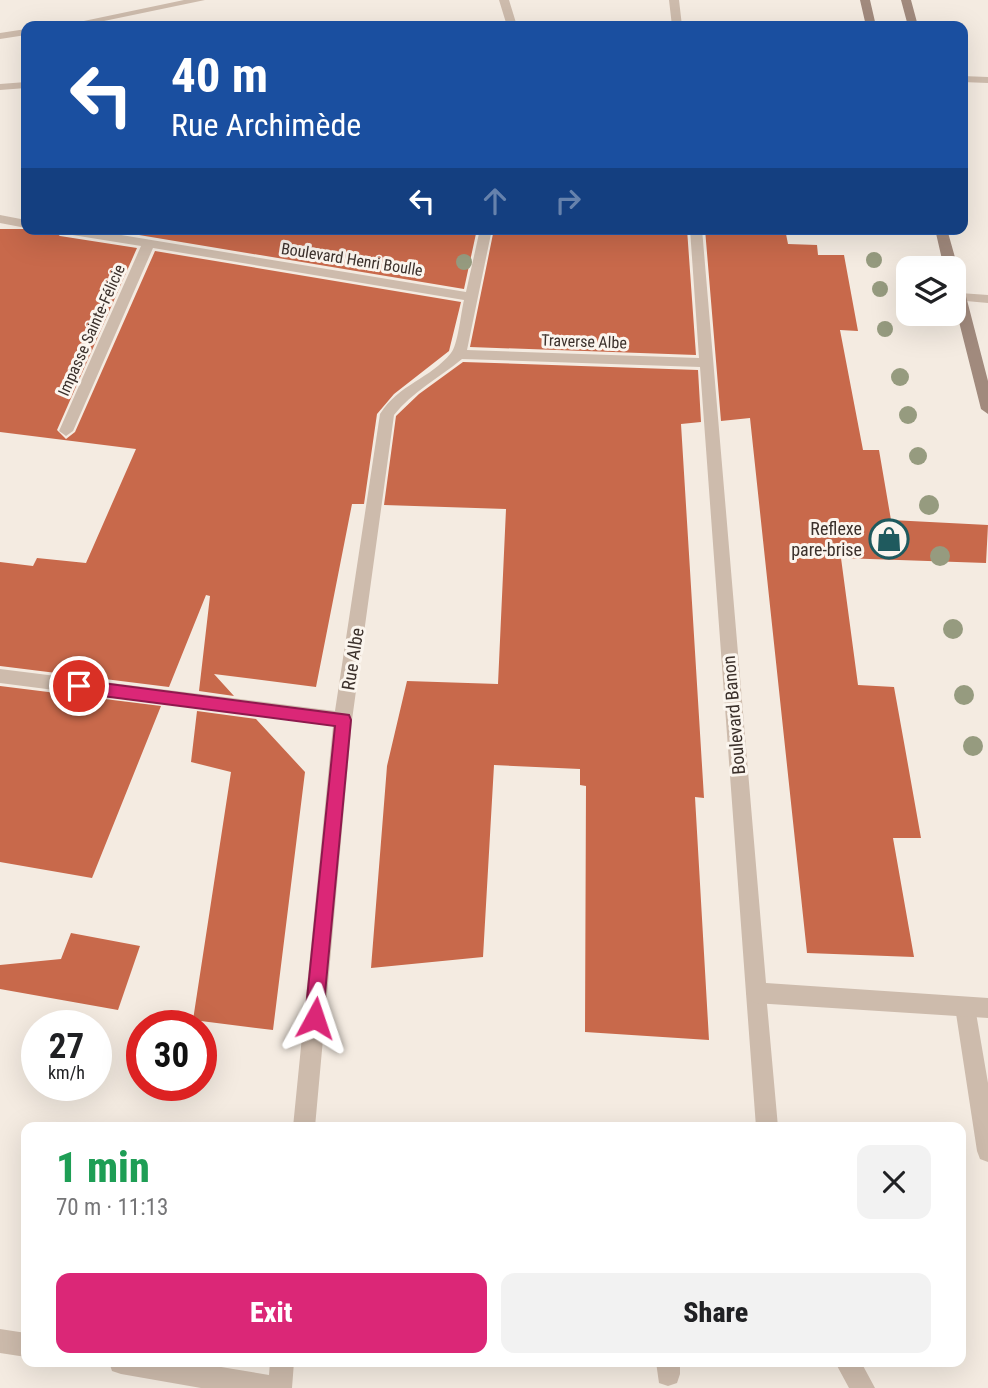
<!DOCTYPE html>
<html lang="en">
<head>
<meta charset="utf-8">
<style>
	body { margin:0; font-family:"Roboto Condensed",sans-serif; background:#f2f2f2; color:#202124; height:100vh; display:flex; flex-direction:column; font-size:26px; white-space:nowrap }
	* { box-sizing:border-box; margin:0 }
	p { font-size:23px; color:#757577 }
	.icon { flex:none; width:38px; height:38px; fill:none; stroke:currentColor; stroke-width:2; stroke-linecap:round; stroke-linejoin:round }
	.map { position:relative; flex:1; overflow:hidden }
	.side { position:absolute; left:21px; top:1122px; width:945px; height:245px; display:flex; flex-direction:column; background:#fff; border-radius:14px; box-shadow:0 7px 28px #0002 }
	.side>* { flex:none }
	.top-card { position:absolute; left:21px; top:21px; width:947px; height:214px; border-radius:14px; box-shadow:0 7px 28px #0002; background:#1a4fa0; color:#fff; overflow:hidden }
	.fabs { position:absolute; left:896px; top:256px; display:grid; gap:14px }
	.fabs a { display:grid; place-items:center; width:70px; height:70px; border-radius:14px; background:#fff; box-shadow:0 7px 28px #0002; font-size:35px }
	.speed { position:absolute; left:21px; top:1010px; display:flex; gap:14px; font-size:35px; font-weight:700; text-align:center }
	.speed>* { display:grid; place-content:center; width:91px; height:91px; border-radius:50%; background:#fff; box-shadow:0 7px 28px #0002; line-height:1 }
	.speed small { font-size:18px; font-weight:400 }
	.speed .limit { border:10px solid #d22; background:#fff; color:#111 }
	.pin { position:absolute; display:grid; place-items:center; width:60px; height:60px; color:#fff; margin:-30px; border:4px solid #fff; border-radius:50%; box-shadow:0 2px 7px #0007 }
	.me { position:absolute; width:77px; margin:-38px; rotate:5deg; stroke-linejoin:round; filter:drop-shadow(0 0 5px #0008) }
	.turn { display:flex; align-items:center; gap:24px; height:147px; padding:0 35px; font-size:32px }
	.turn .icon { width:91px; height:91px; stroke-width:2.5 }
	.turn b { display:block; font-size:49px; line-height:60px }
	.lanes { display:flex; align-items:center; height:66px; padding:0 35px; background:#0003; justify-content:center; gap:35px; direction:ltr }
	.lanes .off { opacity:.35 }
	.round { display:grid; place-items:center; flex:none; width:74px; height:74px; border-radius:14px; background:#f2f2f2 }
	.headline { display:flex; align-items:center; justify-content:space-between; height:119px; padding:0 35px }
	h1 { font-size:42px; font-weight:800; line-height:52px; color:#1e9e55 }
	.cta { display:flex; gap:14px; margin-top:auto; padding:14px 35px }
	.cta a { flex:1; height:80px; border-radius:14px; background:#db2777; color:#fff; font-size:28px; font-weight:800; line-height:80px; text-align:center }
	.cta a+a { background:#f2f2f2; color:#202124 }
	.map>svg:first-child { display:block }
	.building { fill:#c8694b }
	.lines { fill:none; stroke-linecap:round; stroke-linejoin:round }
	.service { fill:#cdbbac; fill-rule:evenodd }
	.minor { fill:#cdbbac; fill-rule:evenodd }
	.secondary { fill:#a18a7d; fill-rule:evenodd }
	.tree { fill:#969b7f }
	.route { fill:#db2777; stroke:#8e194d; stroke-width:2 }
	.labels { text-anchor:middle; stroke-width:6; stroke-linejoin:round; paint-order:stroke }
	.far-street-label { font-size:16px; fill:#3b302b; stroke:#fbf5ee }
	.poi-label { font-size:18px; fill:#3b302b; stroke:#fbf5ee; text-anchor:end }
	.street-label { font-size:18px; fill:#3b302b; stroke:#fbf5ee }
</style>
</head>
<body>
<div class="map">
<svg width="988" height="1388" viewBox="0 0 988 1388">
	<rect width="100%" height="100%" fill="#f4ebe1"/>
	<path class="building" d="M0,229H51L60,236L137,248L57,430L66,439L75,432L155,251L461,302L449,351L394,394L377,414L364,504H352L316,687L214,674L234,696L199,691L210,596L206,595L169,687L0,666V562L33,566L37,558L86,563L136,449L0,432Z
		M103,229H477L464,289Z
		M494,229H687L696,355L470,347Z
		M705,229H785L788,244L817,245L818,255H844L858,331L840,330L863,450H879L891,520L988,525L986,563L841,558L858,685L894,687L905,748L921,838H893L914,957L807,953L750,418L721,421Z
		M463,362L698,370L701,422L681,424L704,798L695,797L709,1040L585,1032L586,786L580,785V769L494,765L483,957L371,968L387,766L407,681L498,684L506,509L384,505L396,416L419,394Z
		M0,686L161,706L92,878L0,862Z
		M197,711L256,719L305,772L273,1030L193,1020L231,772L191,762Z
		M71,933L140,946L118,1010L0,989V965L61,959Z"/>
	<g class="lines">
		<path class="service" d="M960,293L988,295V303L955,300L954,296Z
			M756,983L763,986L766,993L778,1127H756L746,993L749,986Z
			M965,997L972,1000L975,1007L988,1083V1162L980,1159L977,1151L955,1007L958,1000Z
			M656,1362H680V1374L677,1383L668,1386L659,1383Z
			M835,1362H861L875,1388H849Z"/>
		<path class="minor" d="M184,0H205L80,26H60Z
			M499,0H509L517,26H507Z
			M669,0H679L682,26H672Z
			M26,29V35L0,39V33Z
			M962,76L988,77V83L962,82Z
			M26,82V88L0,90V84Z
			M0,215L26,220V228L0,223Z
			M54,229H85L466,292L480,229H492L467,350L699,358L690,229H702L766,983L988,998V1018L756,1003L749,1000L746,993L700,367L462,359C439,378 412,392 394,415L352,720L315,1127H293L333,726L0,683V669L335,711L380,414C399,384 430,379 451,353C458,345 461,312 464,300L153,248L73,431L66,436L59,431L141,246L60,233Z
			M0,1329L26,1333V1357L0,1353Z
			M109,1362H191L269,1375L270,1362H294L292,1388H201L121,1374L112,1371Z"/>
		<path class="secondary" d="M860,0H870L876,26H866Z
			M901,0H911L918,26H908Z
			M935,229H947L958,268L956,271L954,268H944Z
			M954,273L961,277L988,381V414L981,409L954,302Z"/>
	</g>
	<g class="tree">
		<circle cx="874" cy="260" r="8"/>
		<circle cx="464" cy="262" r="8"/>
		<circle cx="880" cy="289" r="8"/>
		<circle cx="885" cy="329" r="8"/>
		<circle cx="900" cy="377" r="9"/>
		<circle cx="908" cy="415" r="9"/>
		<circle cx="918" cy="456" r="9"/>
		<circle cx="929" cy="505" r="10"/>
		<circle cx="940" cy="556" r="10"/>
		<circle cx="953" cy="629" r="10"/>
		<circle cx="964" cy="695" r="10"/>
		<circle cx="973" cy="746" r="10"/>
	</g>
	<path class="route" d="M79,680L349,715L351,720L322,1025L315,1028L308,1025L305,1018L335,726L79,693L71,686Z"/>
	<defs>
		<g id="shop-ring" transform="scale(2.0125)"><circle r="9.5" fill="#fbf5ee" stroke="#1f5a5e" stroke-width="1.5"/><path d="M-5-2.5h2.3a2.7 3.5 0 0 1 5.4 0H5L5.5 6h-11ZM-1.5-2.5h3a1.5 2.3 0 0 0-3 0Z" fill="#1f5a5e"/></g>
	</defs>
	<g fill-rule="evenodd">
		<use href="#shop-ring" x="889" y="539"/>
	</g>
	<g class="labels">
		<g class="far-street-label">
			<text transform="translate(352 259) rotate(9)" y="6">Boulevard Henri Boulle</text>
			<text transform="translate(91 330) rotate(-66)" y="6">Impasse Sainte-Félicie</text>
			<text transform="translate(584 341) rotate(2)" y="6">Traverse Albe</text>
		</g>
		<g class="poi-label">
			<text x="862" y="535">Reflexe<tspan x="862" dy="21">pare-brise</tspan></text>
		</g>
		<g class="street-label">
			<text transform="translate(353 659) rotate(-81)" y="6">Rue Albe</text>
			<text transform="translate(734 715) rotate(-95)" y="6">Boulevard Banon</text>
		</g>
	</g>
</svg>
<div class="fabs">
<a><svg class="icon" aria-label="layers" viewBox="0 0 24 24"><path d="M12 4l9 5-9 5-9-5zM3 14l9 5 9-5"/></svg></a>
</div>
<div class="speed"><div>27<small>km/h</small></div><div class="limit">30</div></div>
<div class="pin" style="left:79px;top:686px;background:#d93025"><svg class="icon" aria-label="arrive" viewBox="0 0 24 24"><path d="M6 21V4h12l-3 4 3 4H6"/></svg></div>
<svg class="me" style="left:315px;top:1018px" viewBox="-20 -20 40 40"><path d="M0-17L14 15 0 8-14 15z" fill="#db2777" stroke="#fff" stroke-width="4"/></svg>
<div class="top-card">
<div class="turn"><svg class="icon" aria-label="left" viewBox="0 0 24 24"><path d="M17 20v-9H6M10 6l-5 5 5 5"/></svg><div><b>40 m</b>Rue Archimède</div></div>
<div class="lanes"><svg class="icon" aria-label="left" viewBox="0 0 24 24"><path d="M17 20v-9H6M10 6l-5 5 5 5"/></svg><svg class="icon off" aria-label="ahead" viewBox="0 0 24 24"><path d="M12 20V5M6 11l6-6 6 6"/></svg><svg class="icon off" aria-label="right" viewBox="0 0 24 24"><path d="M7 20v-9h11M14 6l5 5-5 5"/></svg></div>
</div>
<section class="side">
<div class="headline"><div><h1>1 min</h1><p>70 m · 11:13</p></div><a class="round"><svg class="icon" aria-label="close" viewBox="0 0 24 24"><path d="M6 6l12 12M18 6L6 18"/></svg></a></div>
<div class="cta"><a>Exit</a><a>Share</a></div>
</section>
</div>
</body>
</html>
